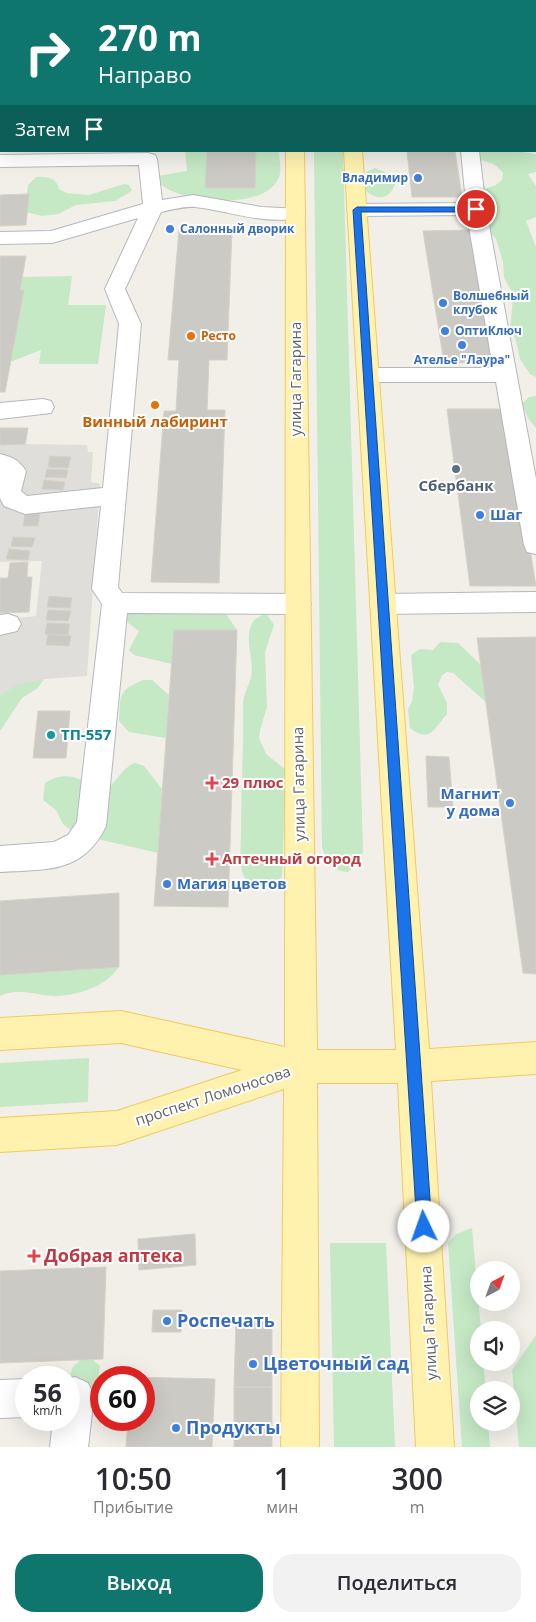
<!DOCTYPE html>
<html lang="ru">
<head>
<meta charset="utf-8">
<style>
	body { margin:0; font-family:"Open Sans",sans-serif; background:#f2f2f3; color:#2b2b33; height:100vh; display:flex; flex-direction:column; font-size:19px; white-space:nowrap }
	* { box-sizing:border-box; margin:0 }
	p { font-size:16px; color:#7c7c81 }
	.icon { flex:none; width:28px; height:28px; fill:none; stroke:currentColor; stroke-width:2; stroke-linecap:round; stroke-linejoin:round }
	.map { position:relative; height:1447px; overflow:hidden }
	.details { display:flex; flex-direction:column; background:#fff; flex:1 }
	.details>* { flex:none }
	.banner { position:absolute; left:0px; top:0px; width:536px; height:152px; box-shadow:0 5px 20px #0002; background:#0f766e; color:#fff; overflow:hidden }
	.needle { width:32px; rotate:41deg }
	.buttons { position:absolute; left:470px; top:1261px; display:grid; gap:10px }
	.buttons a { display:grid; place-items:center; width:50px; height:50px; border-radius:50%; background:#fff; box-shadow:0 5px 20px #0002; font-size:25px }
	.speed { position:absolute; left:15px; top:1366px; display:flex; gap:10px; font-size:25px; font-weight:700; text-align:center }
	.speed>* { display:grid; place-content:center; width:65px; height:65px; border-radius:50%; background:#fff; box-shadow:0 5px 20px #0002; line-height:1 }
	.speed small { font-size:12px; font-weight:400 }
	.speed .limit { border:8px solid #d22; background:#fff; color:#111 }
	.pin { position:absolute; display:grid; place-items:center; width:42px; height:42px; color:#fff; margin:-21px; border:2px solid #fff; border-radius:50%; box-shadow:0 1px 5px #0007 }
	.me { position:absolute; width:55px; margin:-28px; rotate:357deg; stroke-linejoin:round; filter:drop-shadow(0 0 4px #0008) }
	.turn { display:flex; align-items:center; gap:18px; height:105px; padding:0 15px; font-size:22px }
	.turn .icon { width:65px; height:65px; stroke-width:2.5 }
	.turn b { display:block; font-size:35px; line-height:42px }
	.then { display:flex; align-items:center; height:48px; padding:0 15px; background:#0003; gap:10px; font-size:19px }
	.eta { display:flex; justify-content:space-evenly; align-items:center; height:85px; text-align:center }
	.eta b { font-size:30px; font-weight:600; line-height:35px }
	.action { display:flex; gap:10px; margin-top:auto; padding:10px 15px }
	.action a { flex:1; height:58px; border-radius:20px; background:#0f766e; color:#fff; font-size:20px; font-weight:600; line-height:58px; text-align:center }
	.action a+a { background:#f2f2f3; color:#2b2b33 }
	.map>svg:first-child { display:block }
	.industrial { fill:#e0deda }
	.green { fill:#c5e8c5 }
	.building { fill:#cccac5; stroke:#d6d1c6 }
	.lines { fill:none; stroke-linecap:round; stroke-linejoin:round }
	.minor-casing { stroke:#b5b8bc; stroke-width:2 }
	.major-casing { stroke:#f2c960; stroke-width:2 }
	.minor { fill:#fff; fill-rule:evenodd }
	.major { fill:#fff2af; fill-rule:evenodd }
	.route { fill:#1a73e8; stroke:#114b97 }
	.shop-dot { fill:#3f7fe0; stroke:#fff; stroke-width:2 }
	.food-dot { fill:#e8710a; stroke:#fff; stroke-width:2 }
	.service-dot { fill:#5c6f8a; stroke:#fff; stroke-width:2 }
	.culture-dot { fill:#0f9aa8; stroke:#fff; stroke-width:2 }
	.health-dot { fill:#e0444e; stroke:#fff; stroke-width:2 }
	.labels { text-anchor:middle; stroke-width:4; stroke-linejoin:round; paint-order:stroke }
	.far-shop-label { font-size:12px; font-weight:bold; fill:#366cbe; stroke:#fff; text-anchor:start }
	.far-food-label { font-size:12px; font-weight:bold; fill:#c56008; stroke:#fff; text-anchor:start }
	.street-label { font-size:15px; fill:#5f6368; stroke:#fff }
	.food-label { font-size:15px; font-weight:bold; fill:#c56008; stroke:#fff }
	.service-label { font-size:15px; font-weight:bold; fill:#4e5e75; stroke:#fff }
	.shop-label { font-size:15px; font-weight:bold; fill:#366cbe; stroke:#fff; text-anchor:start }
	.culture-label { font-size:15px; font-weight:bold; fill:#0d838f; stroke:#fff; text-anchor:start }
	.health-label { font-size:15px; font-weight:bold; fill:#be3a42; stroke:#fff; text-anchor:start }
	.near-health-label { font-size:18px; font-weight:bold; fill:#be3a42; stroke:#fff; text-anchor:start }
	.near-shop-label { font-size:18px; font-weight:bold; fill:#366cbe; stroke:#fff; text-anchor:start }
</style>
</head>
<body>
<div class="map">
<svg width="536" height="1447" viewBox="0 0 536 1447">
	<rect width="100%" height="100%" fill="#f1efe8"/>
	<path class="industrial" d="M0,428H28L26,444L87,445L88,452H93L91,482L100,484L87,676L44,679L18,685L0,695V620L36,616L42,561L0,562Z"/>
	<path class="green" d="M185,151H279C279,164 284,173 275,184C255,210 177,203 157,181V176L187,171Z
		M314,151H343L363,852L355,866L348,872C332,871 327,862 322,847Z
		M460,151H517L536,154V172L528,174L536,186V217L526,221L536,247V377L530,374L520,359L516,341L510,328L513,299L511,290L504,278L503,262L496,239L488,230L477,192L496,185L502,180L503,173C492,157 476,163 461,155Z
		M375,168L390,174L396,181C391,200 377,202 364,189L366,172Z
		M36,177C46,176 57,178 59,189L66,193L89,195L124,184L129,185L132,191L115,201L76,205L58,214L42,216L26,212L25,209L28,185Z
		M72,276L68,305H106L98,364H39L41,350L10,362L24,290H20L22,277Z
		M536,396V428L528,418L522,404L529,397Z
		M130,611L226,614L237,630H174L172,664L134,655L129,650L139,631L127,622L124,616Z
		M266,613L274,625L265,652L267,707L260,730L259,738L266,754L286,770L282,877C273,886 249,890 243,874C239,865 241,842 241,832C241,789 244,746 243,704C244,693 248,687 251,678C255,657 242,639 254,620Z
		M440,642L458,643L481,665L487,703L453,673L447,672L442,675L438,685L447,703V714C434,728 431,744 410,728L408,710L412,701L414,687L411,655L420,649L433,650Z
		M44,679L38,688L22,698L0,731V695L17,685Z
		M143,680H152L169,695L166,738L129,732L119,721C121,696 117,691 143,680Z
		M135,763L144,766L162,789L158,853L76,834L63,824L56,810L43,800L45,783C69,768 81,781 104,791C117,783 120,769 135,763Z
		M119,967C105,987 77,996 53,996C34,995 18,987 0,996V975Z
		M89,1058L88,1102L0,1107V1063Z
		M472,1228L481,1330H479V1362L483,1363L486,1390H479V1422L488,1423L490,1447H462L448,1243L456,1234Z
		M330,1243H386L395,1447H334Z
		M536,1335V1447H519L512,1370Z
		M91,1358L100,1366L88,1447H69V1378L73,1367L81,1359Z"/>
	<path class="building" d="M207,151H256L255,188H205Z
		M407,151H455L462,197H412Z
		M29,194L26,225L0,226V195Z
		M179,229L232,230L227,360H209L207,410H225L219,583L151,582L164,411H176L179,360H168Z
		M473,230L498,362L444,363L423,231Z
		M0,256H26L20,290H24L5,392H0Z
		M447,409H507L536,586H470Z
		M0,428H28L25,444L0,445Z
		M50,456L71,457L68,468L48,467Z
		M47,469L68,470L66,478L45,477Z
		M44,480L65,482L63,490L42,489Z
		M25,513H40L38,526H23Z
		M13,537L35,538L32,547L11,546Z
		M9,549L30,551L28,560L6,559Z
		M28,562L27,577H32L29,612L0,613V578H8L10,563Z
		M49,596L72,598L70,608L47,607Z
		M48,610L71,611L68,621L46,620Z
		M47,623L70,624L68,635L45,634Z
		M174,630H237L228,907L154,906Z
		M48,634L71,636L69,646L46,645Z
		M536,637V974L523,973L477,638Z
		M38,711H70L66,758H33Z
		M426,756L449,757L453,807H428Z
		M119,893V967L0,975V901Z
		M195,1234L196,1265L139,1270L138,1239Z
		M106,1267L103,1359L0,1363V1271Z
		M153,1310H182L181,1332H152Z
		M236,1321H272V1387H234Z
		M131,1377L215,1379L212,1447H126L128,1420H144V1378Z
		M234,1387H272V1430L234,1429Z
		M234,1429L272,1430V1447H234Z"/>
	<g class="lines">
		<g class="minor-casing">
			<path id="minor" d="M184,0H200V1H184Z
				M435,0H451V1H435Z
				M483,0H499V1H483Z
				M0,8H1V18H0Z
				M0,104H1V114H0Z
				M461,151H479L486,209L536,479V554L527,552L524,545L496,382H368L360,380L357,375L360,370L368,368H493L467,215L357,216L350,214L347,210L350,206L357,204L466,203Z
				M148,153L155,155L157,159L162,200L193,195L261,207L302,209L305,213L302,217C266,226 230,211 195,207C184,206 171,210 161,212L125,289L141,324L118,587L122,593L298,594L307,597L311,604L307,611L298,614L127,613L106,826C83,874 46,869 0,872V846L54,842L68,835L77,822L102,604L92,589L101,506L25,514L4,506L0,498V454C12,457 19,460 26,471L21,491L27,496L103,488L119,324L105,289L138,218L52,243L0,244V232L51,231L143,204L139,165L0,167V155Z
				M43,399L51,401L54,407L51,413L0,419V403Z
				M536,592V612L383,614L374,611L370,604L374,597L383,594Z
				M8,614L17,617L21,624L17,631L0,635V615Z
				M75,1377L88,1383L94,1396L88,1447H50L53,1420H69V1378Z
				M26,1379V1417L0,1418V1380Z"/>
		</g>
		<g class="major-casing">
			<path id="major" d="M285,0H301V1H285Z
				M338,0H354V1H338Z
				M0,72H1V82H0Z
				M286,151H304L317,1050H396L344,151H362L429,1049L536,1042V1074L431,1081L454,1447H416L398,1083H317L319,1447H281L284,1089L117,1145L0,1152V1118L117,1111L242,1070L121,1043L0,1050V1018L121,1011L285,1047Z"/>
		</g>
		<use href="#minor" class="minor"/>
		<use href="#major" class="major"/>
	</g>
	<path class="route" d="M357,207H476L481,209L476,212H361L432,1227L429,1232L424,1234L419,1232L417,1227L353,210Z"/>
	<g class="shop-dot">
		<circle cx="418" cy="178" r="5"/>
		<circle cx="170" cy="229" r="5"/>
		<circle cx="443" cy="303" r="5"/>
		<circle cx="445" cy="331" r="5"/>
		<circle cx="462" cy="345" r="5"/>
		<circle cx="480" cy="515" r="5"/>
		<circle cx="510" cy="803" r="5"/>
		<circle cx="167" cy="884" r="5"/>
		<circle cx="167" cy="1321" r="5"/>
		<circle cx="253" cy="1364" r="5"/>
		<circle cx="176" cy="1428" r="5"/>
	</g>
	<g class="food-dot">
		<circle cx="191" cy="336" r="5"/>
		<circle cx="155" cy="405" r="5"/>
	</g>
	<circle class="service-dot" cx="456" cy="469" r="5"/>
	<circle class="culture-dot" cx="51" cy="735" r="5"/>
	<g class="health-dot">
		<path d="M209.5 775.5h5v5h5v5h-5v5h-5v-5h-5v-5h5z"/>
		<path d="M209.5 851.5h5v5h5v5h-5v5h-5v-5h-5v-5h5z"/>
		<path d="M31.5 1248.5h5v5h5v5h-5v5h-5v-5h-5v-5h5z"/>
	</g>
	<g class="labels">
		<g class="far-shop-label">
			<text x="408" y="182" text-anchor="end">Владимир</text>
			<text x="180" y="233">Салонный дворик</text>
			<text x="453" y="300">Волшебный<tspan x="453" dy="14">клубок</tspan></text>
			<text x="455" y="335">ОптиКлюч</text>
			<text x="462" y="364" text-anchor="middle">Ателье "Лаура"</text>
		</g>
		<g class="far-food-label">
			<text x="201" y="340">Ресто</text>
		</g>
		<g class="street-label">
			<text transform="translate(296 379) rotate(-90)" y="5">улица Гагарина</text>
			<text transform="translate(299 784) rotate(-91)" y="5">улица Гагарина</text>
			<text transform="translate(213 1096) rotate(-18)" y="5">проспект Ломоносова</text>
			<text transform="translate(429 1323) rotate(-93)" y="5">улица Гагарина</text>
		</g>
		<g class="food-label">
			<text x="155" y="427">Винный лабиринт</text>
		</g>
		<g class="service-label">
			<text x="456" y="491">Сбербанк</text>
		</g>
		<g class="shop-label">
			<text x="490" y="520">Шаг</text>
			<text x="500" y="799" text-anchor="end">Магнит<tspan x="500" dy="17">у дома</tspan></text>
			<text x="177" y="889">Магия цветов</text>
		</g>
		<g class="culture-label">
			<text x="61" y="740">ТП-557</text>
		</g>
		<g class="health-label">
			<text x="222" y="788">29 плюс</text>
			<text x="222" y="864">Аптечный огород</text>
		</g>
		<g class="near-health-label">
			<text x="44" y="1262">Добрая аптека</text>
		</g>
		<g class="near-shop-label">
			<text x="177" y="1327">Роспечать</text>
			<text x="263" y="1370">Цветочный сад</text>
			<text x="186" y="1434">Продукты</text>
		</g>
	</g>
</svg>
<div class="buttons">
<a><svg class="needle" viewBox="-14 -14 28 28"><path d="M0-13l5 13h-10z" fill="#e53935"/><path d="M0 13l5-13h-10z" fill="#7c7c81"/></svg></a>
<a><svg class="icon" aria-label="sound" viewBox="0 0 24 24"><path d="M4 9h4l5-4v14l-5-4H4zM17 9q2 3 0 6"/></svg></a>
<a><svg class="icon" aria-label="layers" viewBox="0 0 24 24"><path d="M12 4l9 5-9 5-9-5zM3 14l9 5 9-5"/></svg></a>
</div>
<div class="speed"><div>56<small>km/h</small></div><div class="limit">60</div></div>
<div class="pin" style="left:476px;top:209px;background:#d93025"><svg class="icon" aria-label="arrive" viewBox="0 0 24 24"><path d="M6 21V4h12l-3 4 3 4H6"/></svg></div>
<svg class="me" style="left:424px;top:1227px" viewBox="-20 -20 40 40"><circle r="19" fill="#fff"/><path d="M0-13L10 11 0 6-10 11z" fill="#1a73e8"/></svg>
<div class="banner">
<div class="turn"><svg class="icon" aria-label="right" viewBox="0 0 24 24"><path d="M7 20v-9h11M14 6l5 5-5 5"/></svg><div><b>270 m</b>Направо</div></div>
<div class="then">Затем<svg class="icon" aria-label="arrive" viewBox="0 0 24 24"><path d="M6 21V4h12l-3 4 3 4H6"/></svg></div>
</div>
</div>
<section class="details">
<div class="eta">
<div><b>10:50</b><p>Прибытие</p></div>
<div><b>1</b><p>мин</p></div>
<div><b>300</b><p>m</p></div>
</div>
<div class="action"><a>Выход</a><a>Поделиться</a></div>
</section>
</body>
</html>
